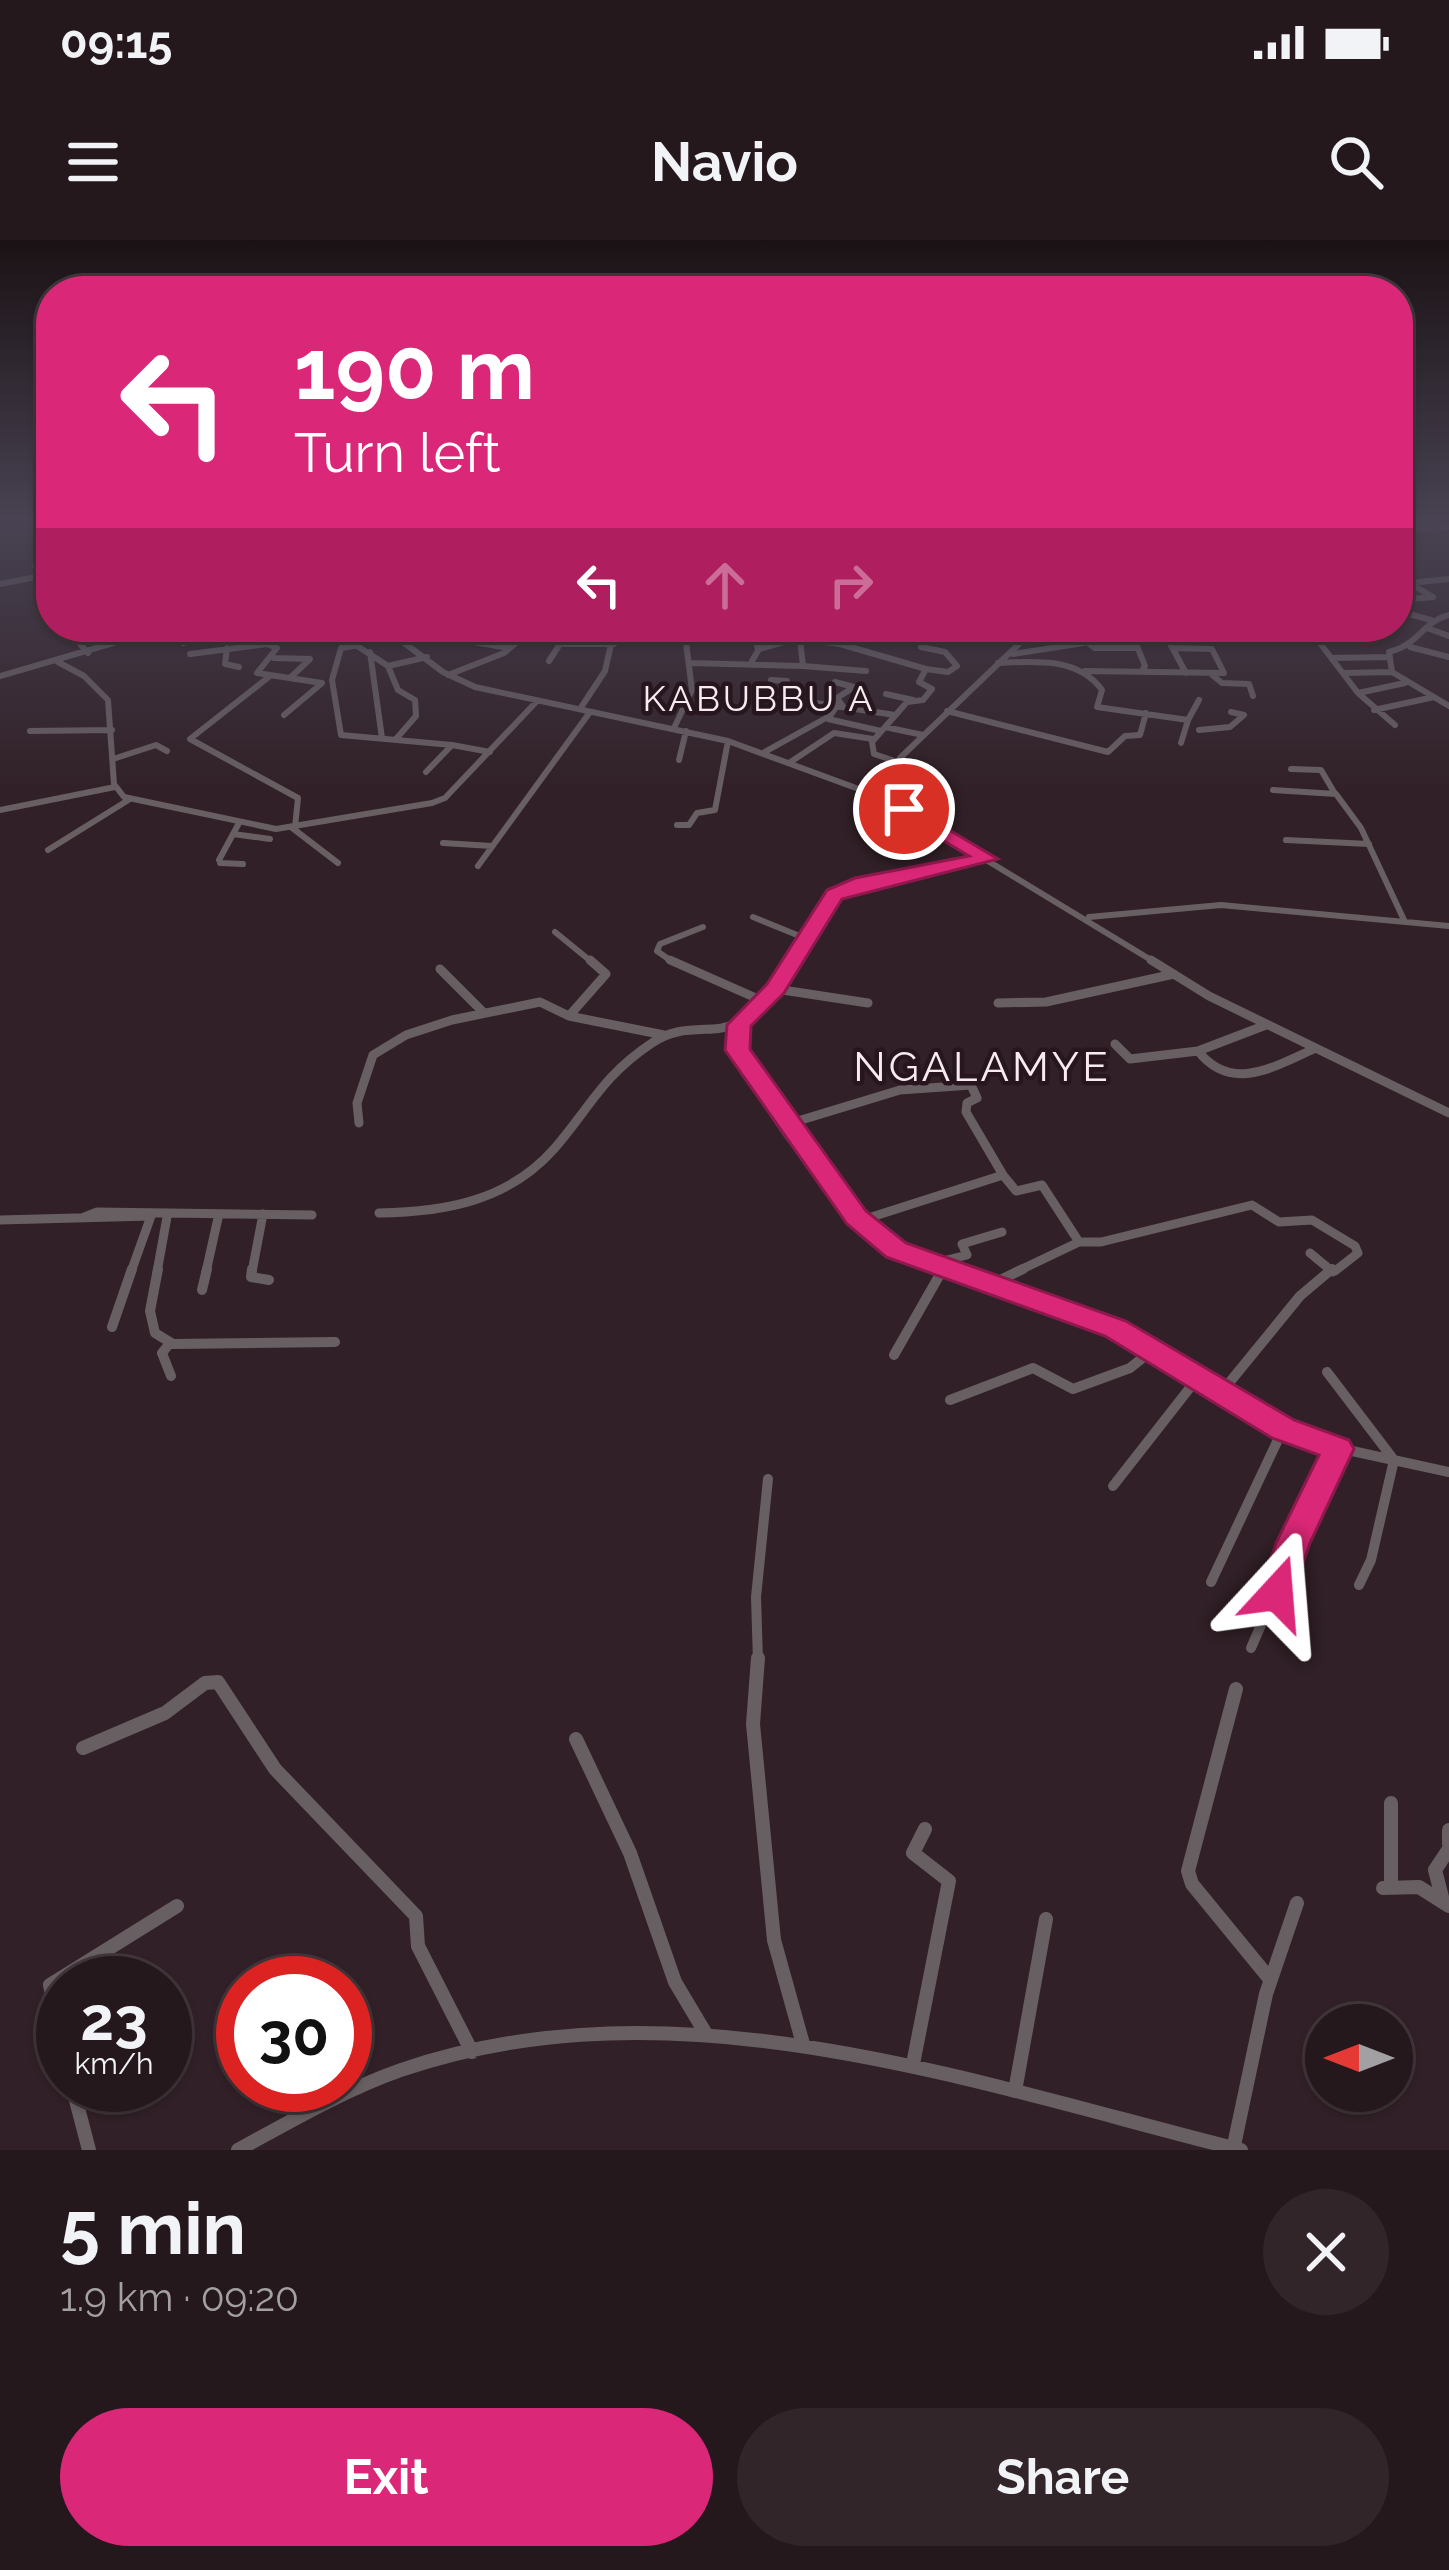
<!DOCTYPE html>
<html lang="en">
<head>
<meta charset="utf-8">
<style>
	body { margin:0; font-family:Raleway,sans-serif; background:#31252a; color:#f1f3f6; height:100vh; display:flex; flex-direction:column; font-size:45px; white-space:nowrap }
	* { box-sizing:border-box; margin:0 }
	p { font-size:39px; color:#a3a0a4 }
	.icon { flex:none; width:66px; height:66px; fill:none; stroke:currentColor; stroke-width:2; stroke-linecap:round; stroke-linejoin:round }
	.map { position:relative; height:1910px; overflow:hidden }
	.side { display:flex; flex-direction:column; background:#25181d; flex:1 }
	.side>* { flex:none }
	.top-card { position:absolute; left:36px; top:36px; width:1377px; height:366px; border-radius:48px; box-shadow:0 3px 9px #0004,0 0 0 3px #42373b; background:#db2777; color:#fff; overflow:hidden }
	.needle { width:78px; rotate:270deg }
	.buttons { position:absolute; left:1305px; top:1764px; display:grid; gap:24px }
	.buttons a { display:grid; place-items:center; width:108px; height:108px; border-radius:50%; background:#25181d; box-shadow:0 3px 9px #0004,0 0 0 3px #42373b; font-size:60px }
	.speed { position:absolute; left:36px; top:1716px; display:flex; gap:24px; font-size:60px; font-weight:700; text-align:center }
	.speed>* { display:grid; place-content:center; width:156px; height:156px; border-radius:50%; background:#25181d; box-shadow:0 3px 9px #0004,0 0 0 3px #42373b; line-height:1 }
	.speed small { font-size:30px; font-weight:400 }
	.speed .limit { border:18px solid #d22; background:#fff; color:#111 }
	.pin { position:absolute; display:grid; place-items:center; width:102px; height:102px; color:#fff; margin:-51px; border:6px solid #fff; border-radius:50%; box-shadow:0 3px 12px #0007 }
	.me { position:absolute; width:132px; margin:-66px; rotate:19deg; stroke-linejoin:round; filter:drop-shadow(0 0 9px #0008) }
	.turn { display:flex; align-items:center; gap:42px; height:252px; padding:0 60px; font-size:54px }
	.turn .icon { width:156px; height:156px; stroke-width:2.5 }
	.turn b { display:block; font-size:84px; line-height:102px }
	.lanes { display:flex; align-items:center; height:114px; padding:0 60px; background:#0003; justify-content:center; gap:60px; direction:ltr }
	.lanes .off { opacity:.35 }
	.round { display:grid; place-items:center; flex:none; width:126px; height:126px; border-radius:63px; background:#31252a }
	.overview { display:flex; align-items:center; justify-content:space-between; height:204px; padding:0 60px }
	h1 { font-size:72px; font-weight:700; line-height:90px }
	.button { display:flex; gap:24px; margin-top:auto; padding:24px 60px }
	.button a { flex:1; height:138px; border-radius:72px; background:#db2777; color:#fff; font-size:48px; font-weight:700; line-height:138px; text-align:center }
	.button a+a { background:#31252a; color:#f1f3f6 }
	.status { display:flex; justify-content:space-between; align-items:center; height:84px; padding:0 60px; background:#25181d; direction:ltr }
	.status svg { height:33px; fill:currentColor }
	header { display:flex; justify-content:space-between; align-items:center; height:156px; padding:0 60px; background:#25181d; font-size:54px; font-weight:700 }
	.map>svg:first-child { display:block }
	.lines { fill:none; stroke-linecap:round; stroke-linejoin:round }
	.minor-far3 { stroke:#685f63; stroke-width:6 }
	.minor-far2 { stroke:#685f63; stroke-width:9 }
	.minor-far1 { stroke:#685f63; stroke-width:10 }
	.minor { stroke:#685f63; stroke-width:14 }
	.route { fill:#db2777; stroke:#8e194d; stroke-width:3 }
	.labels { text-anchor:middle; stroke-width:9; stroke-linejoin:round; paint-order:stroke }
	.far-quarter-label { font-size:36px; letter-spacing:3px; fill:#f7ebf0; stroke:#27161e }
	.quarter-label { font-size:42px; letter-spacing:3px; fill:#f7ebf0; stroke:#27161e }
</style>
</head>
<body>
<div class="status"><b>09:15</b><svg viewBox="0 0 49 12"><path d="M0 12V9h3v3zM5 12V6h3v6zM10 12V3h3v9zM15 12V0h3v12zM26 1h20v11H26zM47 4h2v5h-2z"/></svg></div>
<header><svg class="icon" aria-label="menu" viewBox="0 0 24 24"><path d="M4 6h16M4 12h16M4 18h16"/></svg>Navio<svg class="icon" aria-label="search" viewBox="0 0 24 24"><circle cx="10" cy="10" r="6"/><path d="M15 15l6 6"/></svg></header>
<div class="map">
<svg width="1449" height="1910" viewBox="0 0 1449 1910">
	<rect width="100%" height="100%" fill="#312027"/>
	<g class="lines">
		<path class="minor-far3" d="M1398,290L1449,287
			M35,326L47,325
			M0,344L51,334
			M1433,357L1409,343L1449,339
			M1398,360L1433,357
			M1398,371L1431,380
			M1449,375C1422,382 1420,404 1389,412L1392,432L1449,466
			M383,387L443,432L475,447L728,501L886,559L1156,723
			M482,387L526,394
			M752,387L758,410
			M793,387L800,399L840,404L926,429L919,442L932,449L923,460L907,462L872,502L874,514L898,522
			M1066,387L1095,408H1137
			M1161,387L1186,433
			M66,388L88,413
			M1427,388L1449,396
			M794,390L922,401
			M1131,391L1145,426L1141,432
			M1313,394L1358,453L1395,485
			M615,395L650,394L652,387
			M345,398L388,426L398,450L415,460L416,476L396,499
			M403,399L431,387
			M1081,399L1151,387
			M462,400L509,408
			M183,403L217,395L276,396
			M267,404L277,408L257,433L322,443
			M359,405L341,408L332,440L341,495L452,505
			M1410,407L1449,417
			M227,408L225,424L239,427
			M370,412L382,498
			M190,414L267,404L276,396V387
			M1013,414L1084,403
			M274,418L310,419L290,438
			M1332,418L1389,417
			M549,421L560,404H614
			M752,421L759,409L799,398
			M58,422L84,436L108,460L114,544L124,557L276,589L432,563L445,558L537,461
			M690,423L803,426L800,399
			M998,423C1035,421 1078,417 1102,450L1097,467L1188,480L1181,503
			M388,426L427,417
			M803,426L866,431
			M926,429L948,432L957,426L945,412L921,407L938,387
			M1085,431L1224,433L1212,409L1173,408
			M1343,433L1392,432
			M1211,434L1222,443L1249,444L1253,456
			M448,435L504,413L535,387
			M0,436L168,387
			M270,436L190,499L298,558L295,587
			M771,440L787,441L789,459L895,475
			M835,442L854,447L837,458L842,465
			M1358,453L1405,443
			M886,454L913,460
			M838,464L828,479L881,491
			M580,469L605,431L615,387
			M1374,470L1434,457
			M947,471L1108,512L1125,496L1140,495L1146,473
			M284,475L321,444
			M1188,480L1199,460
			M885,487L923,495
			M674,488L692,450L684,387
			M1199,490L1230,487L1244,475L1231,472
			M30,491L112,490
			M763,513L826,478
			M113,519L156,505L167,511
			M679,520L686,491
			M789,523L834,493L873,499
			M1291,529L1321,530L1334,552
			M426,532L452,505L490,512
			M1273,550L1336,554L1361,588L1404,680
			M886,559L900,518L1019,404L1004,393L969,387
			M0,570L115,547
			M677,585H689L697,573L715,570L728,501
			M291,587L338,623
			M233,594L270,599
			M1286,600L1369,604
			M443,603L492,606
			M48,610L130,559
			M219,620L239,583
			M220,623L243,624
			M478,626L590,472
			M753,677L807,699
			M1089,677L1221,665L1449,686
			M555,692L593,723
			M674,723L657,711L660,704L703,687
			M791,723L820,672L843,649L988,619"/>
		<path class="minor-far2" d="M670,720L765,762
			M1151,720L1209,756L1449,873
			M440,729L484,773
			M776,749L868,763
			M998,763L1046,762L1174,734
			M569,776L606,734L590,720
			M739,785C743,865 869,1006 943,1032
			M1266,785L1198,811C1232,854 1275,826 1316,808
			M1115,804L1130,819L1198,811
			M359,883L357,863L373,815L406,795L452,780L540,762L569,776L664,795
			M788,884L900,850L971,845L977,858L967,863L966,872L1003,935
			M379,973C445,972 508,961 554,909C590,868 601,837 652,803C672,789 690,790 713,789C752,787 776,752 792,720
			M82,978L97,972L312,975
			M0,980L151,976L131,1032
			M859,981L1003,935L1016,951L1042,945L1079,1002
			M1310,1013L1333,1032
			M927,1025L967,1015L962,1004L1002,992
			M157,1032L167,977
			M206,1032L218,978
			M252,1032L263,974
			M1016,1032L1079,1002H1101L1252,965L1279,982L1312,980L1355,1006L1358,1013L1335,1031"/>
		<path class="minor-far1" d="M158,1029L150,1071L155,1093L173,1104L335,1102
			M252,1029L251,1037L269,1040
			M935,1029L1096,1080L1282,1189L1343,1209L1449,1232
			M994,1043L1023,1029
			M202,1050L207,1029
			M112,1087L132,1029
			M170,1103L162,1113L171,1136
			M894,1115L943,1029
			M1327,1132L1394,1220L1371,1320L1359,1345
			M1220,1154L1300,1056L1332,1029
			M950,1160L1033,1128L1073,1149L1130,1128L1150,1112
			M1113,1246L1196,1140
			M1211,1342L1283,1189
			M1251,1408L1338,1209
			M758,1421L756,1357L768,1239"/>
		<path class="minor" d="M758,1418L753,1484L774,1700L803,1804
			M1236,1449L1188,1631L1192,1644L1269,1738
			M576,1499L630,1613L675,1742L706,1794
			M83,1508L165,1473L205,1443L218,1442L275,1529L416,1676L418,1706L472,1812
			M1391,1563V1645
			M1449,1590V1604
			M1383,1648L1419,1647L1449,1666
			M1442,1657L1435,1630L1449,1609
			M63,1804L50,1745L177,1666
			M913,1824L949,1641L913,1613L925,1589
			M72,1845L89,1910
			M1015,1851L1046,1679
			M238,1910C291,1881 344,1850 401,1830C677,1736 973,1843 1241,1910
			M1233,1910L1266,1754L1297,1663"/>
	</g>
	<linearGradient id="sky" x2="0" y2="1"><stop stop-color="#1b1215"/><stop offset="0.51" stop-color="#484252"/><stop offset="1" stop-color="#484252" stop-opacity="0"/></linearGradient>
	<rect width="1449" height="550" fill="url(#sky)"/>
	<path class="route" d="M904,563L998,619L842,659L784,753L751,786L750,809L866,971L906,1003L1126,1081L1294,1180L1349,1200L1354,1209L1310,1303L1289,1364L1277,1368L1264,1364L1259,1353L1276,1303L1319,1215L1272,1198L1105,1096L886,1017L847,984L725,810L727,785L767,744L827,650L855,638L969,616L897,573L894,569Z"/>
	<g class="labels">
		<g class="far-quarter-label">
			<text x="759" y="471">KABUBBU A</text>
		</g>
		<g class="quarter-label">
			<text x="982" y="841">NGALAMYE</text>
		</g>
	</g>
</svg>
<div class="buttons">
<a><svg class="needle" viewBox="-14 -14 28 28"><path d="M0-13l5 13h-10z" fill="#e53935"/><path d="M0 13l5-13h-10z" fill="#a3a0a4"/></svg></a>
</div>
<div class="speed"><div>23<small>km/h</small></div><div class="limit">30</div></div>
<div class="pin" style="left:904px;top:569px;background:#d93025"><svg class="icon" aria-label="arrive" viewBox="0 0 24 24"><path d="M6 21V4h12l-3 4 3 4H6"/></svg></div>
<svg class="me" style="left:1277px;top:1353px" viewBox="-20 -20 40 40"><path d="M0-17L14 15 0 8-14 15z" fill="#db2777" stroke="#fff" stroke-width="4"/></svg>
<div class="top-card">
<div class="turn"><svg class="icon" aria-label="left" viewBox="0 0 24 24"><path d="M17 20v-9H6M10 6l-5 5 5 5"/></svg><div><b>190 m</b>Turn left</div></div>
<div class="lanes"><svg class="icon" aria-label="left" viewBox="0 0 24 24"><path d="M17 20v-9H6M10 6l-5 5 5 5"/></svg><svg class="icon off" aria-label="ahead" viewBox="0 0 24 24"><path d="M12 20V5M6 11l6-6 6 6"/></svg><svg class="icon off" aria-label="right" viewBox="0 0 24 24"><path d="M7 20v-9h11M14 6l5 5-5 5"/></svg></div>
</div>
</div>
<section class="side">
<div class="overview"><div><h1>5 min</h1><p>1.9 km · 09:20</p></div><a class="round"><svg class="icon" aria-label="close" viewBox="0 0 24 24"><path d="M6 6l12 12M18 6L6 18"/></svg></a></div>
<div class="button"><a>Exit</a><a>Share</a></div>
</section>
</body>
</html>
